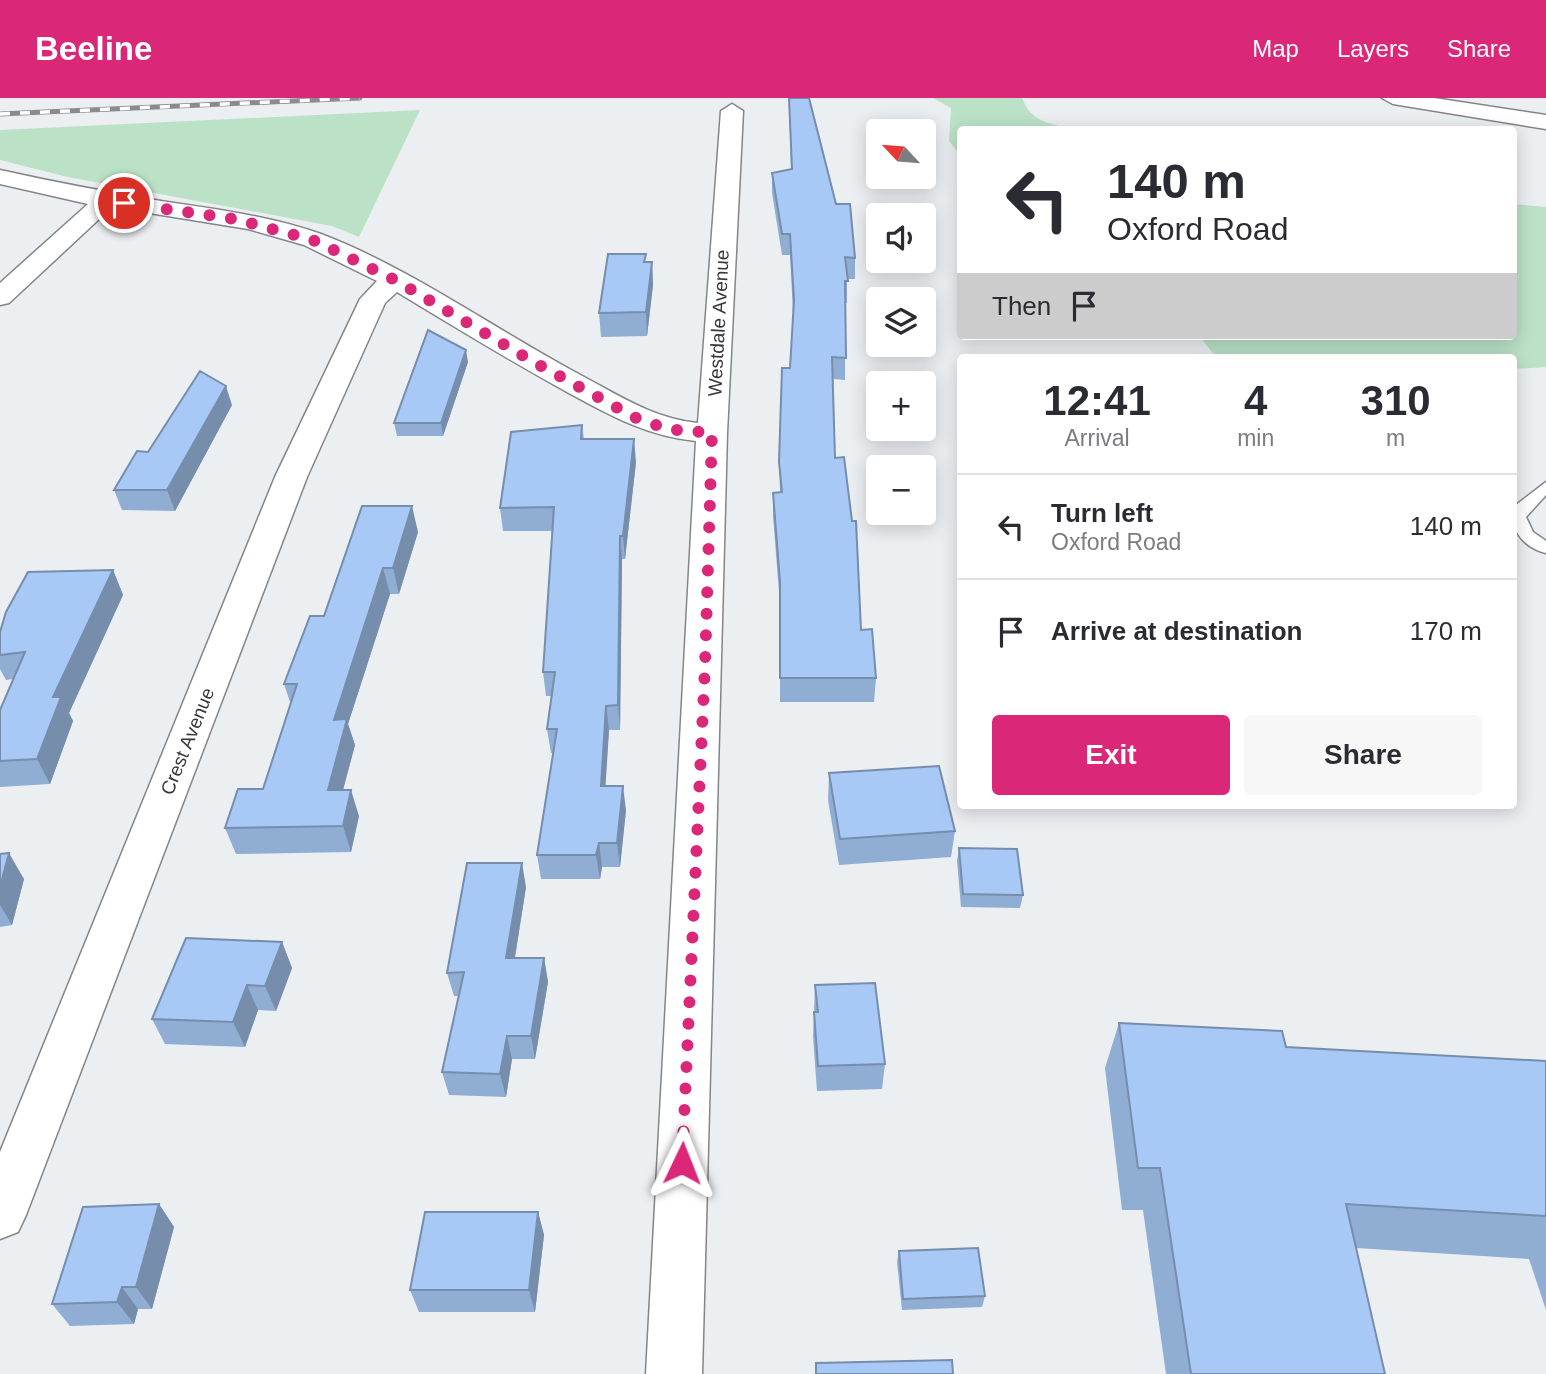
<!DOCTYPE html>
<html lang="en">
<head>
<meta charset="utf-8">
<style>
	body { margin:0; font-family:Arial,sans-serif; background:#f7f7f7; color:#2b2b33; height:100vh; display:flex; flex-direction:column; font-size:26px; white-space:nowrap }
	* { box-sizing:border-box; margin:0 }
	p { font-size:23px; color:#7c7c81 }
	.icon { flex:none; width:38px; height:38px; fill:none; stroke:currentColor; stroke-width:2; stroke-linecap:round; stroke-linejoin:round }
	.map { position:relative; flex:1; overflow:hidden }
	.sheet { position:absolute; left:957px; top:256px; width:560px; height:455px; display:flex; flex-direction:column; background:#fff; border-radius:7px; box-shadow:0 4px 18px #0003 }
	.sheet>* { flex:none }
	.banner { position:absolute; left:957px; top:28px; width:560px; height:214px; border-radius:7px; box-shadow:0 4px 18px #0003; background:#fff; color:#2b2b33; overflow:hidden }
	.needle { width:46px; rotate:296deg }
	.fabs { position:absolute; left:866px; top:21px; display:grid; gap:14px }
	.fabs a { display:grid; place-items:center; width:70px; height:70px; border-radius:7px; background:#fff; box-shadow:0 4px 18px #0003; font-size:35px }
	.pin { position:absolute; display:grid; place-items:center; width:60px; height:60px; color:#fff; margin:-30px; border:4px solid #fff; border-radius:50%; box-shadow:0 2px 7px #0007 }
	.me { position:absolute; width:77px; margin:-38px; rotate:2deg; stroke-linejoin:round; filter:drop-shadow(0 0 5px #0008) }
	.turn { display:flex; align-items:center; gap:24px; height:147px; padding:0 35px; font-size:32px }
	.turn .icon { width:91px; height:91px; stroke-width:2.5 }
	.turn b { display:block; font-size:49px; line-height:60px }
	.then { display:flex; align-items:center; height:66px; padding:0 35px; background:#0003; gap:14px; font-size:26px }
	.eta { display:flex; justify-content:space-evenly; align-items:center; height:119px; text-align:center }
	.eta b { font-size:42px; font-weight:700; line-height:49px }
	.primary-button { display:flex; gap:14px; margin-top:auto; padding:14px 35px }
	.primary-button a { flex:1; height:80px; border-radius:7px; background:#db2777; color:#fff; font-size:28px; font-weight:700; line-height:80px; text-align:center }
	.primary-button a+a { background:#f7f7f7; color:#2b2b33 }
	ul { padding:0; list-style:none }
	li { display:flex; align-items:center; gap:21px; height:105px; padding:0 35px; border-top:2px solid #e1e1e2 }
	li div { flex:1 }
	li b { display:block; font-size:26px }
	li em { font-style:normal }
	header { display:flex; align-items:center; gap:42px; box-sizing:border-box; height:98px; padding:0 35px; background:#db2777; color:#fff }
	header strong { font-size:33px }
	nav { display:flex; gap:38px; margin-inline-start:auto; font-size:24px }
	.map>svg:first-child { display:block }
	.green { fill:#bbe2c7 }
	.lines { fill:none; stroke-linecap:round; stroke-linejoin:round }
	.service-casing { stroke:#838588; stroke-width:3 }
	.minor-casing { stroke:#838588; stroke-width:3 }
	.motorway-casing { stroke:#838588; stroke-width:3 }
	.service { fill:#fff; fill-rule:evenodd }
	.minor { fill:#fff; fill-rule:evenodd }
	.motorway { fill:#fff; fill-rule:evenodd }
	.rail-casing { stroke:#898b8d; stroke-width:5 }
	.rail { stroke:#fff; stroke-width:3.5; stroke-dasharray:10; stroke-linecap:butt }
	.wall { fill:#90add4 }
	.shaded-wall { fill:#768dac }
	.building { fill:#a8c9f6; stroke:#768dac; stroke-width:2 }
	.route { stroke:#db2777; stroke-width:12; stroke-dasharray:0 21.6 }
	.labels { text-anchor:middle; stroke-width:6; stroke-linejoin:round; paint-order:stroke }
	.street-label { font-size:19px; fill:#373839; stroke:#fff }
</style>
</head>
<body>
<header>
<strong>Beeline</strong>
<nav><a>Map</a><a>Layers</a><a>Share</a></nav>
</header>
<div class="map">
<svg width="1546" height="1276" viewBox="0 0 1546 1276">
	<rect width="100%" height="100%" fill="#eceff2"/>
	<path class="green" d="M933,0H1022C1031,24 1049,25 1072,31L961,32V58L949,43L951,10Z
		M420,12L359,139L332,128L68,79L0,62V32Z
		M1514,106L1546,109V269L1514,271V259H1216L1199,238H1514Z"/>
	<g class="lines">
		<g class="service-casing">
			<path id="service" d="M1546,384V397L1526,419L1533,434L1546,443V455C1524,450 1506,429 1516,407Z"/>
		</g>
		<g class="minor-casing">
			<path id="minor" d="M732,6L743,13L727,335L702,1276H646L696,343C644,338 604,314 558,289C504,259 450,226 397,194L385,205L307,379L26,1117L18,1134L0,1141V1054L275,379L360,201L377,183L304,147L248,131L112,109L9,205L0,207V185L88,106L0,86V72C54,84 107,94 161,103C215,111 270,118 321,136C411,170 500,235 586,280C623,300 656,321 698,325L721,13Z"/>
		</g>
		<g class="motorway-casing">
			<path id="motorway" d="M1382,0H1434L1546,17V31L1393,6Z"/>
		</g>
		<use href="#service" class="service"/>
		<use href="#minor" class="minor"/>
		<use href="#motorway" class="motorway"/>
		<g class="rail-casing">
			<path id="rail" d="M0,16L360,0"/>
		</g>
		<use href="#rail" class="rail"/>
	</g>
	<path class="wall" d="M789,0L836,106L855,160V181H847V205H845V282L833,281L835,360L861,532L876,580L874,604H780V507L773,418V395L780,394L779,364L790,270L793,215L790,157H782L772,95V75L791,71Z
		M646,164H652L653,187L647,238L601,239L599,215Z
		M468,264L443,338H397L394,325Z
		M232,307L175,413L122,412L114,392L148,354Z
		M582,327L584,341L636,364L625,461H622L620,632H609L605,688L626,712L620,769H602L600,781H541L537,757L553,655H551L547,631L552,598H546L543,574L552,433H503L500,410Z
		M418,434L399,496H390L348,626L355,647L343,692L359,718L351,754L236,756L225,730L263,691L291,607L284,586L324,518Z
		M113,472L123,497L69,615L73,623L50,686L0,689V612L13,581L6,582L0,571V534Z
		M829,675L955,733L951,759L839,767L828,702Z
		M959,750L1023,797L1020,810L961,809L957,763Z
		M0,756L24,781L12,827L0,829Z
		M526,789L515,860H544L548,884L535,961H512L506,999L449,997L442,974L459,898H454L447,875Z
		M282,844L292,870L276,913L258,912L245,949L165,946L152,921Z
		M815,887L885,966L882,991L817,993L813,939Z
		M1119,925L1286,949L1546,963V1212L1529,1161L1356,1150L1385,1276H1166L1143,1112H1122L1105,970Z
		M159,1106L174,1129L152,1211H138L134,1226L70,1228L52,1206Z
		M538,1114L544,1137L535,1214H419L410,1192Z
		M899,1153L985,1198L982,1209L902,1212L897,1164Z"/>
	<path class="shaded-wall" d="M652,164L653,187L647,238L646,214Z
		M466,252L468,264L443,338L441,325Z
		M226,288L232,307L175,413L167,392Z
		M634,341L636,364L625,461L623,438Z
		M412,408L418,434L399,496L393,470Z
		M620,438L622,461L620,632L618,607Z
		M383,470L390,496L348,626L355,647L336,718L328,692L334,622Z
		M113,472L123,497L69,615L73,623L50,686L37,661L53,599Z
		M606,608L609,632L604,712L601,688Z
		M623,688L626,712L620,769L617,745Z
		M351,692L359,718L351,754L343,728Z
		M599,745L602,769L600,781L596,757Z
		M9,755L24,781L12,827L0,807V789Z
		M522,765L526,789L511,883L506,860Z
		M282,844L292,870L276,913L265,888Z
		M544,860L548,884L535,961L531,938Z
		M247,887L258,912L245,949L233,924Z
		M507,938L512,961L506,999L500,976Z
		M159,1106L174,1129L152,1211L136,1189Z
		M538,1114L544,1137L535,1214L529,1192Z
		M122,1189L138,1211L134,1226L117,1204Z"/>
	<path class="building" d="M789,0H809L836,106H850L855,160L845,159L848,183H845L846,260L832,259L835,360L844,359L852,423H856L861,532L872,531L876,580H780V484L773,395L782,394L779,364L782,270H790L794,202L790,136H782L772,75L792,71Z
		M608,156H646L644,164H652L646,214L599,215Z
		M428,232L466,252L441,325H394Z
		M200,273L226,288L167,392H114L137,353L148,354Z
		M582,327L581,341H634L623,438H620L618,607L606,608L601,688H623L617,745H599L596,757H537L557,631H547L555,574H543L554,409L500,410L511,334Z
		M362,408H412L393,470H383L334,622L347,621L328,692H351L343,728L225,730L238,691H263L297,586H284L310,518H324Z
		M113,472L53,599H61L37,661L0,663V612L25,554L0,557V534L6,514L28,474Z
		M939,668L955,733L840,741L829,675Z
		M959,750L1017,751L1023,797L963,796Z
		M9,755L0,789V756Z
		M467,765H522L506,860H544L531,938H507L500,976L442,974L464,874L447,875Z
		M186,840L282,844L265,888L247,887L233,924L152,921Z
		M875,885L885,966L818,968L814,914H818L815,887Z
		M1119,925L1282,933L1286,949L1546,963V1118L1346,1106L1385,1276H1191L1160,1070H1138Z
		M159,1106L136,1189H122L117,1204L52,1206L83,1109Z
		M425,1114H538L529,1192H410Z
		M978,1150L985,1198L903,1201L899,1153Z
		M952,1262L953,1276H816V1265Z"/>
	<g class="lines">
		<path class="route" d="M124,105L235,121L313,142L395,182L532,263L636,320L667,331L712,335L705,568L682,1065"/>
	</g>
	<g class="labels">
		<g class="street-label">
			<text transform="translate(718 225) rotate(-87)" y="7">Westdale Avenue</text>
			<text transform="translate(187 643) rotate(-68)" y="7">Crest Avenue</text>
		</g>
	</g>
</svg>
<div class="fabs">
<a><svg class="needle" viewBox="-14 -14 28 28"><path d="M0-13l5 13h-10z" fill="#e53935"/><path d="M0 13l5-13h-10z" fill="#7c7c81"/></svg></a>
<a><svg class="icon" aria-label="sound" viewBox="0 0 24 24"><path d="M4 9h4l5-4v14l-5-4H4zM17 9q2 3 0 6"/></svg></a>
<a><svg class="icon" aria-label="layers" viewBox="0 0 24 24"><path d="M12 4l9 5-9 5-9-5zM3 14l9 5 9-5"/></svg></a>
<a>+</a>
<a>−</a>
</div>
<div class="pin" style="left:124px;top:105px;background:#d93025"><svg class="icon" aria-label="arrive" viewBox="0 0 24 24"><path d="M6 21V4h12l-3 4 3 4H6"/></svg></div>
<svg class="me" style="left:682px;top:1065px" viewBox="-20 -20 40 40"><path d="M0-17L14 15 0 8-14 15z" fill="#db2777" stroke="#fff" stroke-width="4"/></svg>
<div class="banner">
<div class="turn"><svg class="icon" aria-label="left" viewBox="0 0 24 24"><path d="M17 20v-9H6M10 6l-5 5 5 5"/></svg><div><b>140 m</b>Oxford Road</div></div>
<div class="then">Then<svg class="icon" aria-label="arrive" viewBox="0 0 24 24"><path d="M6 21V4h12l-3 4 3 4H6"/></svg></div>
</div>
<section class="sheet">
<div class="eta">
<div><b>12:41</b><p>Arrival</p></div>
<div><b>4</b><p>min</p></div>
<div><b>310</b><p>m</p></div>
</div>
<ul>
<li><svg class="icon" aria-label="left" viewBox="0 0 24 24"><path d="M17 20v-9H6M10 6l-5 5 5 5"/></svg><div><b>Turn left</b><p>Oxford Road</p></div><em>140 m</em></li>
<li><svg class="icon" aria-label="arrive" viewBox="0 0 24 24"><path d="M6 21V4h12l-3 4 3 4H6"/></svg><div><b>Arrive at destination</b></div><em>170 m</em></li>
</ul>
<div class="primary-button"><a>Exit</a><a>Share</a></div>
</section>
</div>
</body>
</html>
